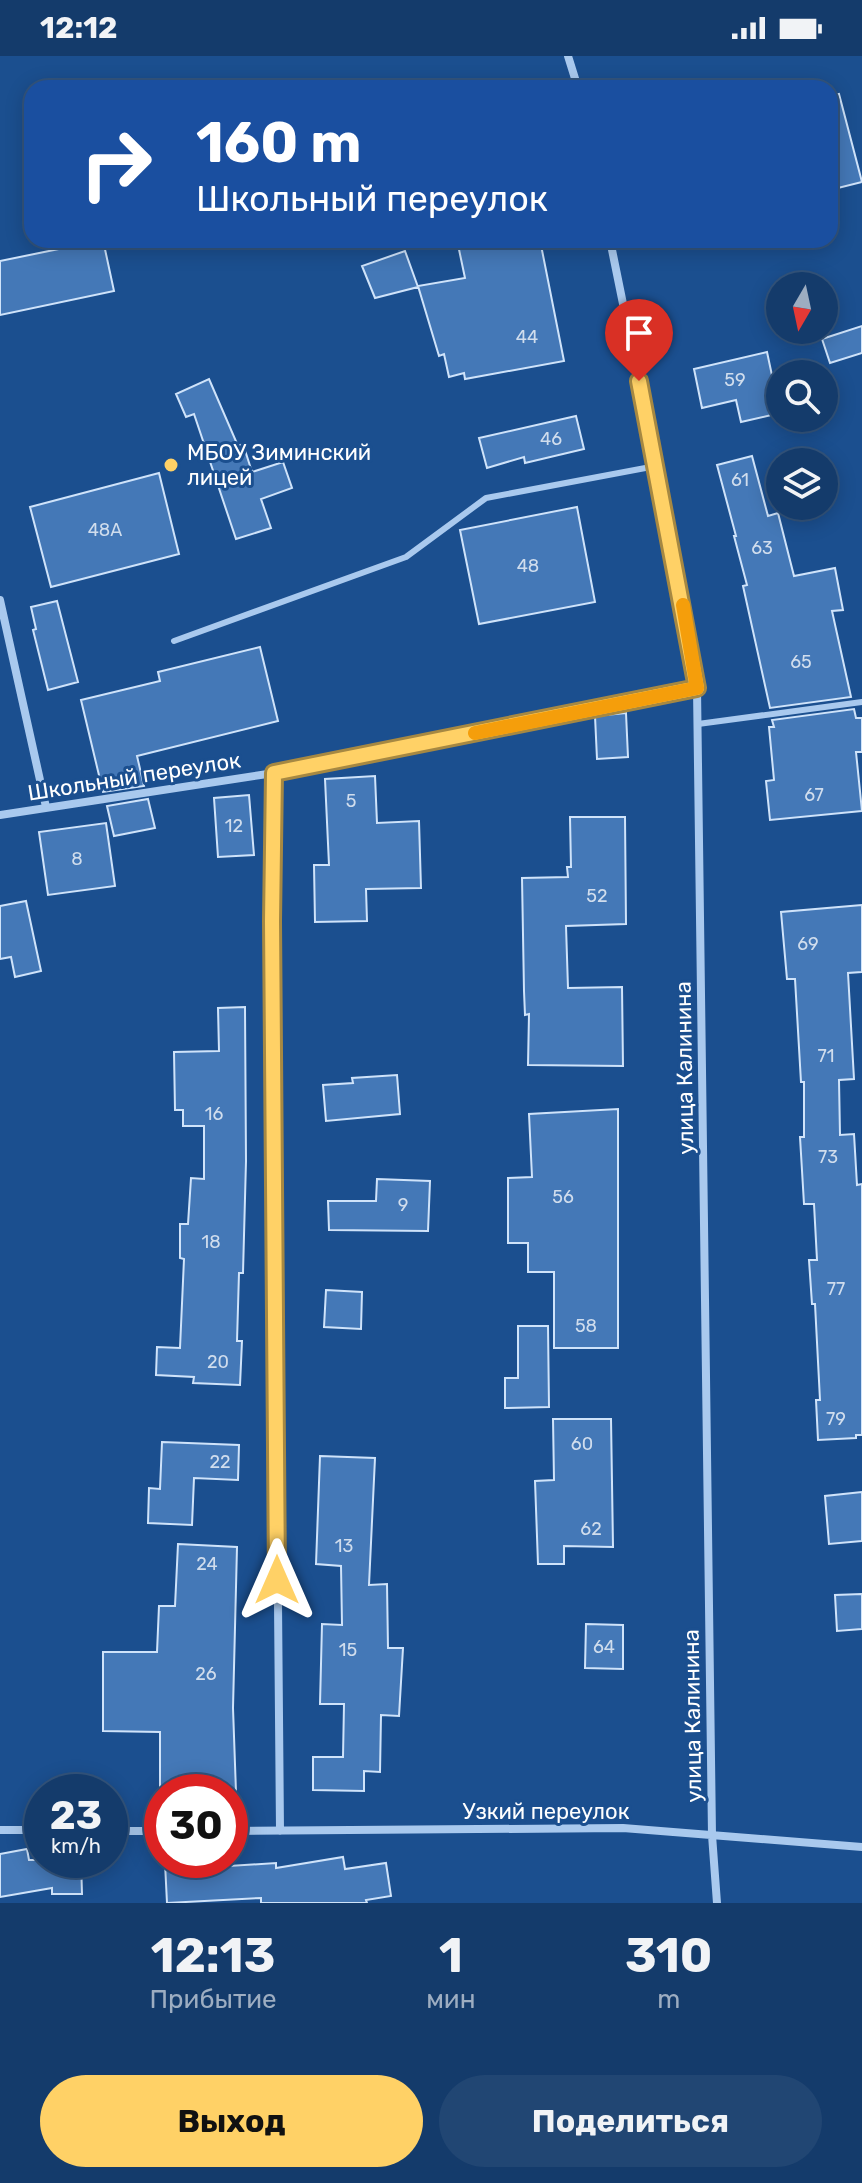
<!DOCTYPE html>
<html lang="ru">
<head>
<meta charset="utf-8">
<style>
	body { margin:0; font-family:Rubik,sans-serif; background:#214673; color:#f1f3f6; height:100vh; display:flex; flex-direction:column; font-size:30px; white-space:nowrap }
	* { box-sizing:border-box; margin:0 }
	p { font-size:26px; color:#9dadc1 }
	.icon { flex:none; width:44px; height:44px; fill:none; stroke:currentColor; stroke-width:2; stroke-linecap:round; stroke-linejoin:round }
	.map { position:relative; height:1847px; overflow:hidden }
	.drawer { display:flex; flex-direction:column; background:#143b6b; flex:1 }
	.drawer>* { flex:none }
	.top-card { position:absolute; left:24px; top:24px; width:814px; height:168px; border-radius:24px; box-shadow:0 4px 20px #0003,0 0 0 2px #33557e; background:#1a4fa0; color:#fff; overflow:hidden }
	.needle { width:52px; rotate:189deg }
	.fabs { position:absolute; left:766px; top:216px; display:grid; gap:16px }
	.fabs a { display:grid; place-items:center; width:72px; height:72px; border-radius:50%; background:#143b6b; box-shadow:0 4px 20px #0003,0 0 0 2px #33557e; font-size:40px }
	.speed { position:absolute; left:24px; top:1718px; display:flex; gap:16px; font-size:40px; font-weight:700; text-align:center }
	.speed>* { display:grid; place-content:center; width:104px; height:104px; border-radius:50%; background:#143b6b; box-shadow:0 4px 20px #0003,0 0 0 2px #33557e; line-height:1 }
	.speed small { font-size:20px; font-weight:400 }
	.speed .limit { border:12px solid #d22; background:#fff; color:#111 }
	.pin { position:absolute; display:grid; place-items:center; width:68px; height:68px; color:#fff; margin:-82px -34px; border-radius:50% 50% 50% 0; rotate:-45deg; box-shadow:0 0 8px #0007 }
	.pin .icon { rotate:45deg }
	.me { position:absolute; width:88px; margin:-44px; rotate:0deg; stroke-linejoin:round; filter:drop-shadow(0 0 6px #0008) }
	.turn { display:flex; align-items:center; gap:28px; height:168px; padding:0 40px; font-size:36px }
	.turn .icon { width:104px; height:104px; stroke-width:2.5 }
	.turn b { display:block; font-size:56px; line-height:68px }
	.eta { display:flex; justify-content:space-evenly; align-items:center; height:136px; text-align:center }
	.eta b { font-size:48px; font-weight:700; line-height:56px }
	.cta { display:flex; gap:16px; margin-top:auto; padding:16px 40px }
	.cta a { flex:1; height:92px; border-radius:48px; background:#ffd166; color:#111; font-size:32px; font-weight:700; line-height:92px; text-align:center }
	.cta a+a { background:#214673; color:#f1f3f6 }
	.status { display:flex; justify-content:space-between; align-items:center; height:56px; padding:0 40px; background:#143b6b; direction:ltr }
	.status svg { height:22px; fill:currentColor }
	.map>svg:first-child { display:block }
	.building { fill:#4478b7; stroke:#cfe3fa; stroke-width:2 }
	.lines { fill:none; stroke-linecap:round; stroke-linejoin:round }
	.lane { stroke:#a9c9ee; stroke-width:6 }
	.street { stroke:#a9c9ee; stroke-width:8 }
	.route-casing { stroke:#a68842; stroke-width:20 }
	.route { stroke:#ffd166; stroke-width:14 }
	.slow { stroke:#f59e0b; stroke-width:14 }
	.poi-dot { fill:#ffd166; stroke:#1b4f8f; stroke-width:3 }
	.labels { text-anchor:middle; stroke-width:6; stroke-linejoin:round; paint-order:stroke }
	.number-label { font-size:18px; fill:#d0dded }
	.poi-label { font-size:22px; fill:#fff; stroke:#1b4f8f; text-anchor:start }
	.street-label { font-size:22px; fill:#fff; stroke:#1b4f8f }
</style>
</head>
<body>
<div class="status"><b>12:12</b><svg viewBox="0 0 49 12"><path d="M0 12V9h3v3zM5 12V6h3v6zM10 12V3h3v9zM15 12V0h3v12zM26 1h20v11H26zM47 4h2v5h-2z"/></svg></div>
<div class="map">
<svg width="862" height="1847" viewBox="0 0 862 1847">
	<rect width="100%" height="100%" fill="#1b4f8f"/>
	<path class="building" d="M839,38L862,126L830,134V40Z
		M103,184L114,235L0,259V205Z
		M457,184H540L564,305L465,323L464,317L449,321L444,298L439,300L418,230L465,222Z
		M405,195L418,231L375,242L362,210Z
		M862,270V297L830,307L822,283Z
		M767,296L780,357L741,366L736,344L702,352L694,313Z
		M209,323L238,390L243,388L252,416L283,406L292,432L261,443L271,472L236,483L194,358L186,361L176,338Z
		M576,360L584,393L525,407L524,401L487,412L479,382Z
		M752,400L768,460L778,457L794,520L835,512L843,554L832,555L851,641L770,652L743,530L747,529L734,480H736L717,409Z
		M159,417L179,498L51,531L30,451Z
		M577,451L595,546L479,568L460,474Z
		M57,545L78,626L48,634L33,574L36,573L31,551Z
		M260,591L278,665L137,700L144,730L103,736L81,644L160,625L158,616Z
		M854,653L856,662H862V696H856L862,755L770,764L766,725L774,724L769,671H774L772,664Z
		M626,657L628,701L597,703L595,660Z
		M375,720L377,767L419,765L421,832L366,833L367,865L315,866L314,809H329L325,723Z
		M249,739L254,799L218,801L214,742Z
		M148,743L155,772L114,780L107,750Z
		M570,761H625L626,868L566,870L568,932L622,931L623,1010L528,1009L529,958L525,959L524,935L522,822L568,821L567,811H571Z
		M106,767L115,830L48,839L39,776Z
		M26,845L41,915L15,921L11,901L0,903V850Z
		M862,849V916L848,917L854,1023L839,1024L840,1079L854,1078L857,1129L862,1128V1379H856V1382L818,1384L816,1344H820L815,1248H812L809,1204H817L814,1148H804L800,1081H804V1026H801L795,923H787L781,856Z
		M245,951L246,1105L243,1217H239L237,1285H242L240,1329L193,1327L194,1321L156,1319L157,1291L180,1292L184,1203L180,1202V1168H188L191,1122L204,1123V1070H183V1054H175L174,996L219,995L218,952Z
		M397,1019L400,1058L326,1065L323,1029L353,1027L352,1022Z
		M618,1053V1292H554V1216H528V1187H508V1122L532,1121L529,1058Z
		M377,1123L430,1125L428,1175L329,1174L328,1145H376Z
		M326,1234L362,1236L361,1273L324,1271Z
		M518,1270H548L549,1351L505,1352V1322H518Z
		M553,1363H611L613,1491L564,1490V1508H538L535,1425L554,1424Z
		M162,1386L239,1389L238,1424L194,1422L192,1469L148,1467L149,1432L160,1433Z
		M320,1400L375,1402L369,1529L387,1528L388,1592H403L399,1660L381,1659L380,1716L364,1715V1735L313,1734V1701H343L344,1648H320L322,1568L342,1569L341,1510L316,1508Z
		M862,1436V1485L829,1488L825,1440Z
		M178,1488L237,1491L233,1652L236,1736H160V1676L103,1675V1596H157L159,1550H175Z
		M862,1538V1573L837,1575L835,1539Z
		M586,1568L623,1569V1613L585,1612Z
		M27,1793L29,1804H81L82,1838H52V1832L0,1841V1798Z
		M343,1801L345,1813L386,1807L391,1840L366,1844L367,1847H261V1842L167,1847L165,1807L197,1805L198,1812L276,1807V1812Z"/>
	<g class="lines">
		<path class="lane" d="M174,585L406,501L486,442L656,410
			M698,668L862,646"/>
		<path class="street" d="M568,0L578,32
			M610,184L656,410L697,632L712,1779L717,1847
			M0,544L46,751
			M274,717L272,865L280,1775
			M0,759L274,717L697,632
			M0,1774H42
			M110,1775H162
			M230,1775L623,1772L862,1791"/>
	</g>
	<g class="lines">
		<g class="route-casing">
			<path id="route" d="M277,1524L272,865L274,717L697,632L639,325"/>
		</g>
		<use href="#route" class="route"/>
		<path class="slow" d="M475,677L697,632L683,549"/>
	</g>
	<circle class="poi-dot" cx="171" cy="409" r="8"/>
	<g class="labels">
		<g class="number-label">
			<text x="527" y="287">44</text>
			<text x="735" y="330">59</text>
			<text x="551" y="389">46</text>
			<text x="740" y="430">61</text>
			<text x="105" y="480">48А</text>
			<text x="762" y="498">63</text>
			<text x="528" y="516">48</text>
			<text x="801" y="612">65</text>
			<text x="814" y="745">67</text>
			<text x="351" y="751">5</text>
			<text x="234" y="776">12</text>
			<text x="77" y="809">8</text>
			<text x="597" y="846">52</text>
			<text x="808" y="894">69</text>
			<text x="826" y="1006">71</text>
			<text x="214" y="1064">16</text>
			<text x="828" y="1107">73</text>
			<text x="563" y="1147">56</text>
			<text x="403" y="1155">9</text>
			<text x="211" y="1192">18</text>
			<text x="836" y="1239">77</text>
			<text x="586" y="1276">58</text>
			<text x="218" y="1312">20</text>
			<text x="836" y="1369">79</text>
			<text x="582" y="1394">60</text>
			<text x="220" y="1412">22</text>
			<text x="591" y="1479">62</text>
			<text x="344" y="1496">13</text>
			<text x="207" y="1514">24</text>
			<text x="604" y="1597">64</text>
			<text x="348" y="1600">15</text>
			<text x="206" y="1624">26</text>
		</g>
		<g class="poi-label">
			<text x="187" y="404">МБОУ Зиминский<tspan x="187" dy="25">лицей</tspan></text>
		</g>
		<g class="street-label">
			<text transform="translate(134 720) rotate(-9)" y="8">Школьный переулок</text>
			<text transform="translate(684 1012) rotate(-91)" y="8">улица Калинина</text>
			<text transform="translate(692 1660) rotate(-91)" y="8">улица Калинина</text>
			<text x="546" y="1763">Узкий переулок</text>
		</g>
	</g>
</svg>
<div class="fabs">
<a><svg class="needle" viewBox="-14 -14 28 28"><path d="M0-13l5 13h-10z" fill="#e53935"/><path d="M0 13l5-13h-10z" fill="#9dadc1"/></svg></a>
<a><svg class="icon" aria-label="search" viewBox="0 0 24 24"><circle cx="10" cy="10" r="6"/><path d="M15 15l6 6"/></svg></a>
<a><svg class="icon" aria-label="layers" viewBox="0 0 24 24"><path d="M12 4l9 5-9 5-9-5zM3 14l9 5 9-5"/></svg></a>
</div>
<div class="speed"><div>23<small>km/h</small></div><div class="limit">30</div></div>
<div class="pin" style="left:639px;top:325px;background:#d93025"><svg class="icon" aria-label="arrive" viewBox="0 0 24 24"><path d="M6 21V4h12l-3 4 3 4H6"/></svg></div>
<svg class="me" style="left:277px;top:1524px" viewBox="-20 -20 40 40"><path d="M0-17L14 15 0 8-14 15z" fill="#ffd166" stroke="#fff" stroke-width="4"/></svg>
<div class="top-card">
<div class="turn"><svg class="icon" aria-label="right" viewBox="0 0 24 24"><path d="M7 20v-9h11M14 6l5 5-5 5"/></svg><div><b>160 m</b>Школьный переулок</div></div>
</div>
</div>
<section class="drawer">
<div class="eta">
<div><b>12:13</b><p>Прибытие</p></div>
<div><b>1</b><p>мин</p></div>
<div><b>310</b><p>m</p></div>
</div>
<div class="cta"><a>Выход</a><a>Поделиться</a></div>
</section>
</body>
</html>
